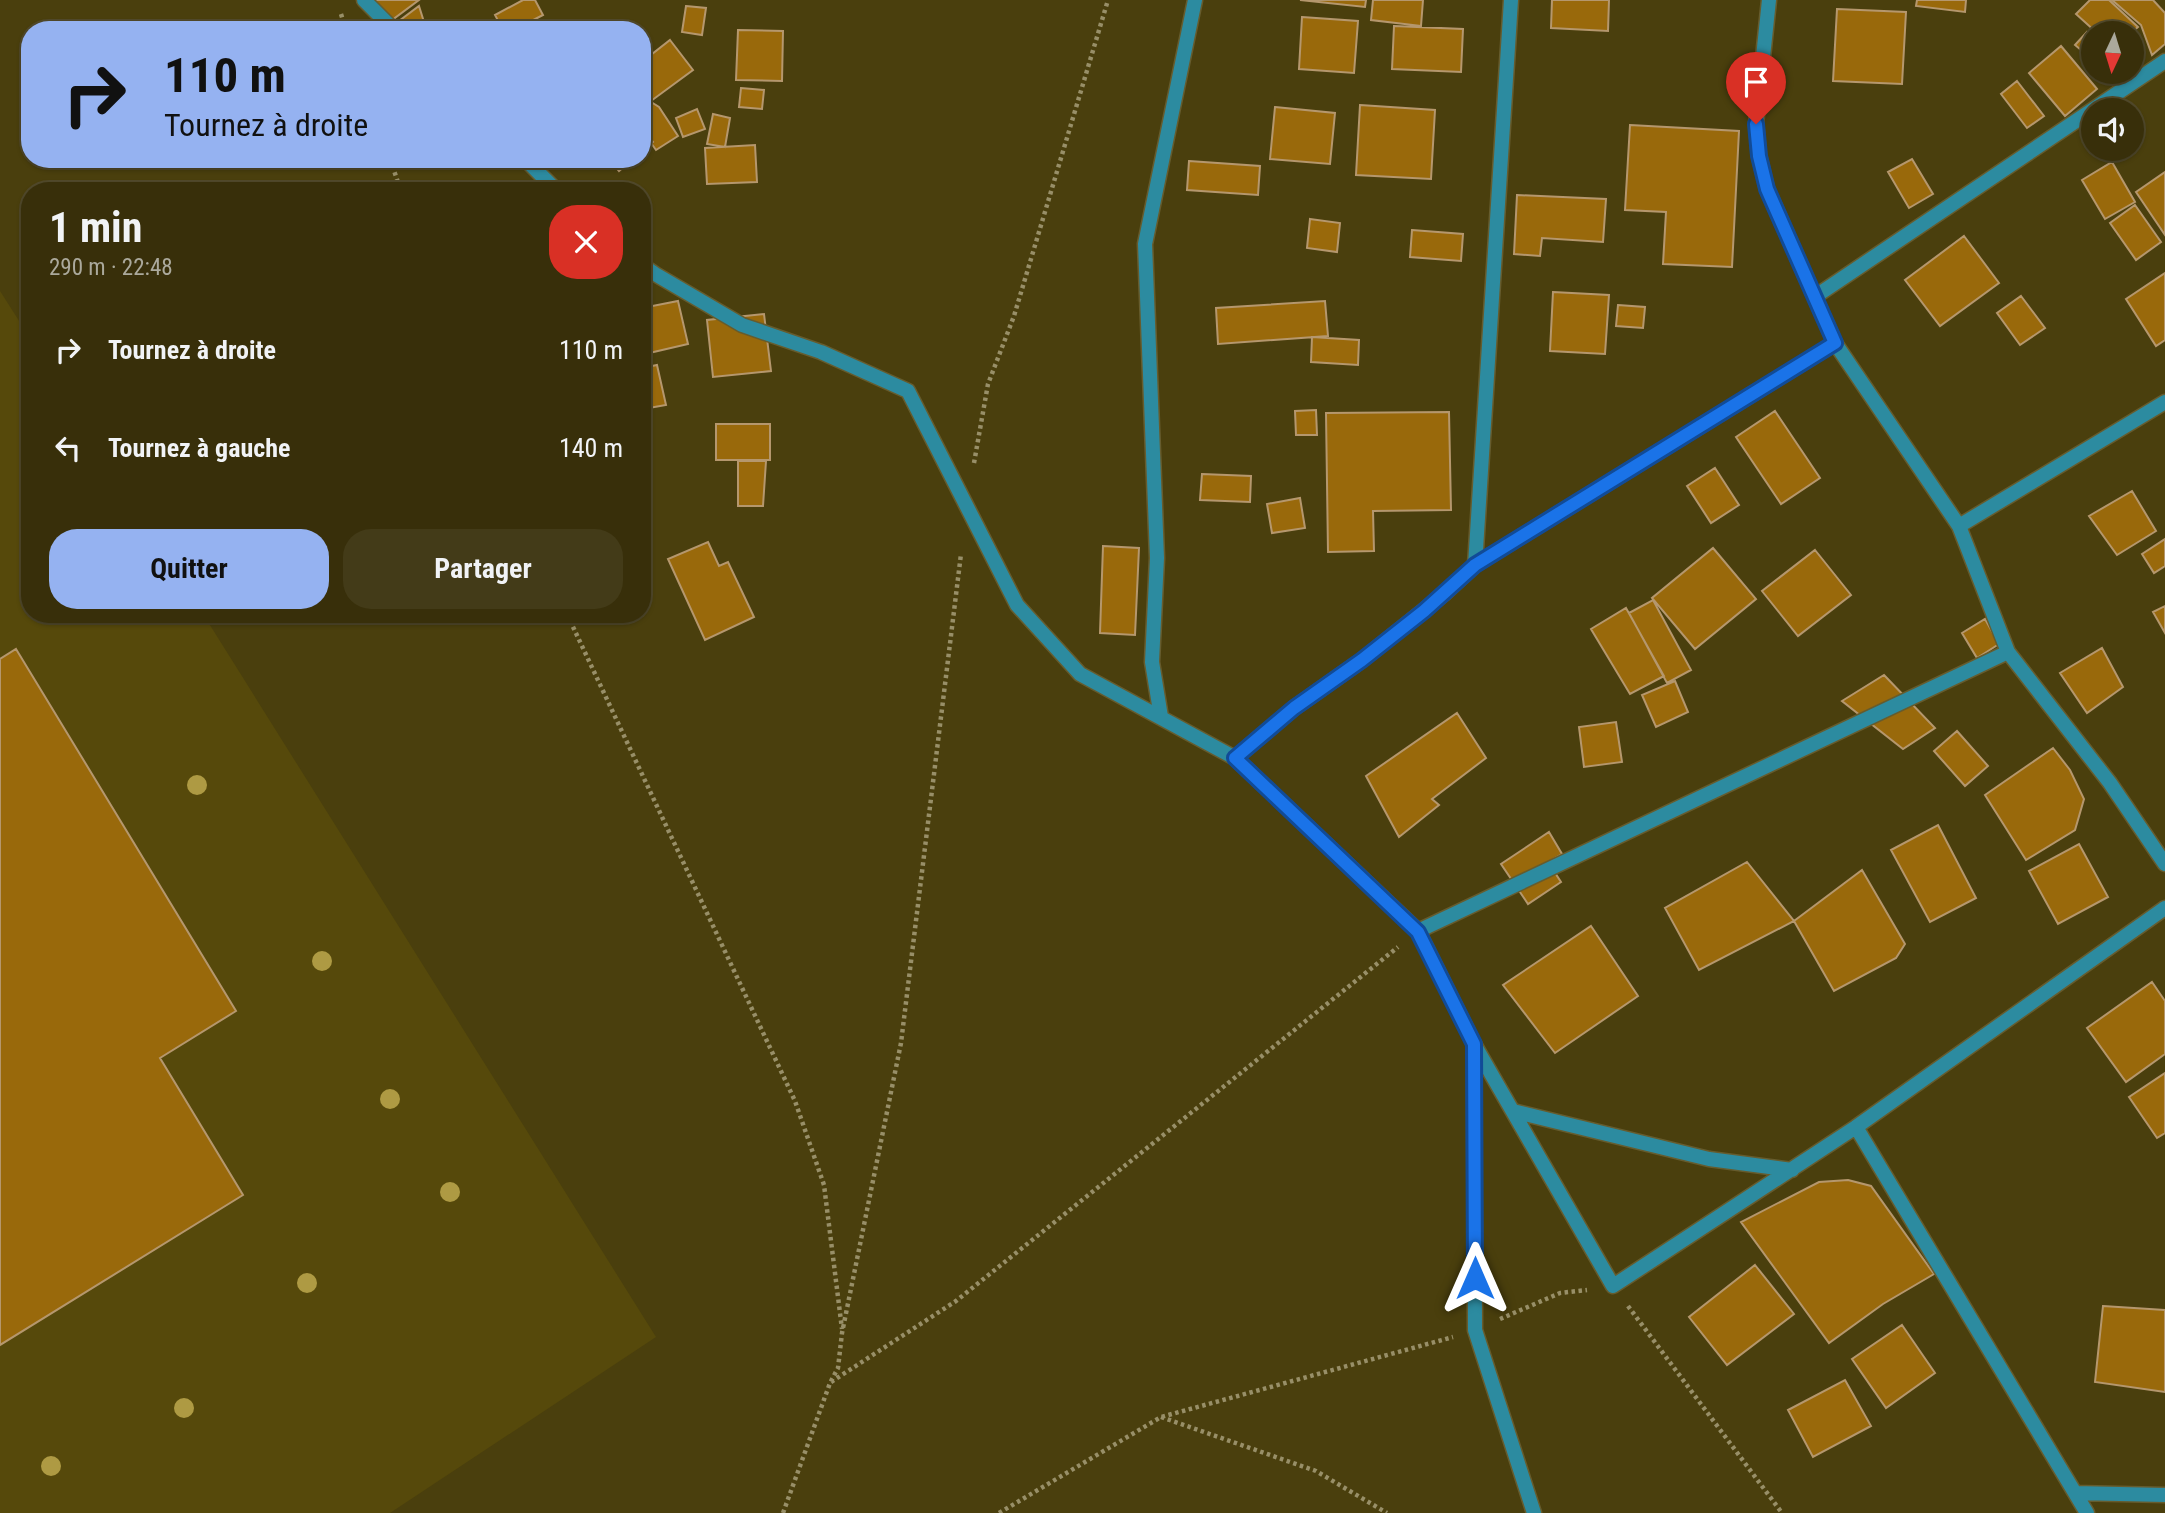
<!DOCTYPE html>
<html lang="fr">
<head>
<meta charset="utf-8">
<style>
	body { margin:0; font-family:"Roboto Condensed",sans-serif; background:#433b18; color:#f1f3f6; height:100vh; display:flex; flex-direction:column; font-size:26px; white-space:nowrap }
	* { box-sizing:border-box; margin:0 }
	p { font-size:23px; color:#aba99c }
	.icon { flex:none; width:38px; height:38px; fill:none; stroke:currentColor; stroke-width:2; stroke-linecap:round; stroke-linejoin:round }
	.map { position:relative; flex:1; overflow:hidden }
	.drawer { position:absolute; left:21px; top:182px; width:630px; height:441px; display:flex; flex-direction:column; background:#382f0a; border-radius:28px; box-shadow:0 2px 5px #0004,0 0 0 2px #524a2b }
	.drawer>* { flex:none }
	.top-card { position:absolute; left:21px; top:21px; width:630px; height:147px; border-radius:28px; box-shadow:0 2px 5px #0004,0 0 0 2px #524a2b; background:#95b2f1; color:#111; overflow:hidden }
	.needle { width:46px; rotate:184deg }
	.controls { position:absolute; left:2081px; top:21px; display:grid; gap:14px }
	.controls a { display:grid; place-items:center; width:63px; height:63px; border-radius:50%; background:#382f0a; box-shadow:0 2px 5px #0004,0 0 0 2px #524a2b; font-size:35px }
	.pin { position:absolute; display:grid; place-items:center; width:60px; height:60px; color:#fff; margin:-72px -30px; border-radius:50% 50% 50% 0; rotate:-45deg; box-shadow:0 0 7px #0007 }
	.pin .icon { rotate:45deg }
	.me { position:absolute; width:77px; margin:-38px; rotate:0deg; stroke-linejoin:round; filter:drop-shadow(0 0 5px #0008) }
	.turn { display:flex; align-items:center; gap:24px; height:147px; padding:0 28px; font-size:32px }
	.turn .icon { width:91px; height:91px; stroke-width:2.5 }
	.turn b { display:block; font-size:49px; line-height:60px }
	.round { display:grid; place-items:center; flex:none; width:74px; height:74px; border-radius:28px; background:#433b18 }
	.overview { display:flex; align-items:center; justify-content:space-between; height:119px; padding:0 28px }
	h1 { font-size:42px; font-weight:700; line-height:52px }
	.button { display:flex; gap:14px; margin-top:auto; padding:14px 28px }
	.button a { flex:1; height:80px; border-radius:28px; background:#95b2f1; color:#111; font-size:28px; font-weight:700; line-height:80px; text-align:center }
	.button a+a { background:#433b18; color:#f1f3f6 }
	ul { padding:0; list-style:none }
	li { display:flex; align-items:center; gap:21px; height:98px; padding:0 28px }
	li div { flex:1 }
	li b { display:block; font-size:26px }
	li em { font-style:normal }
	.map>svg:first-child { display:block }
	.built { fill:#56490b }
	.building { fill:#99690b; stroke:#b5976d; stroke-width:2 }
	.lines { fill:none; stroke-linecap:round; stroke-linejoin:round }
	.minor-casing { stroke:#665c2e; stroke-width:17 }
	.path { stroke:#988f68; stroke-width:4.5; stroke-dasharray:3.5 3.5; stroke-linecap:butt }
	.minor { stroke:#2c8ba0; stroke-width:14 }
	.tree { fill:#ae9a43 }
	.route-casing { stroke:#114b97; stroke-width:18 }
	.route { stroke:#1a73e8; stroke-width:12 }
</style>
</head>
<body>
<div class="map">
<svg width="2165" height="1513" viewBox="0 0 2165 1513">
	<rect width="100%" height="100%" fill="#4a3f0d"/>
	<path class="built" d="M0,291L30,338V614H203L656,1337L390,1513H0Z"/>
	<path class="building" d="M371,0H419L388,23Z
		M523,0H535L543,15L514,30H503L495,15Z
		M1300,0H1366L1365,7Z
		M1373,0H1423L1421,26L1371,20Z
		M1552,0H1609L1608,31L1551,28Z
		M1917,0H1966L1965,12L1916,6Z
		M2090,0H2109L2138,27L2131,33H2097L2076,14Z
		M2112,0H2153L2165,13V44L2152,55L2141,25Z
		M419,6L424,22L430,30H387Z
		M686,6L706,8L702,35L682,32Z
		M1837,9L1906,12L1902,84L1833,81Z
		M1302,17L1358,21L1354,73L1299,69Z
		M1394,26L1463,29L1461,72L1392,69Z
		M738,30L783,31L782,81L736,80Z
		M2087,32L2093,37V60L2075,45Z
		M670,40L693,70L651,101L642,90V41L652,54Z
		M2061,46L2097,89L2065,116L2029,73Z
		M2106,72H2126L2117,81Z
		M2017,81L2044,116L2027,128L2001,94Z
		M741,88L764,90L762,109L739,107Z
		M643,97L659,107L678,136L656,150L642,130Z
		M1360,105L1435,110L1431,179L1356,175Z
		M1275,107L1335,113L1330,164L1270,159Z
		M697,109L705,129L683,137L676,118Z
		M713,114L730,118L725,147L707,144Z
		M1630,125L1739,131L1732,267L1663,264L1666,212L1625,210Z
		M642,130L653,142L642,151Z
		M755,145L757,182L707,184L705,148Z
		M609,159H633L619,171Z
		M1912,159L1933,194L1909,208L1888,172Z
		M1189,161L1260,166L1258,195L1187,190Z
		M2112,162L2135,202L2105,219L2082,180Z
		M2165,172V235L2136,192Z
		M1517,195L1606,199L1603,242L1542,238L1540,256L1514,254Z
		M2135,205L2161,242L2136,260L2110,223Z
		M1310,219L1340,223L1337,252L1307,248Z
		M1412,230L1463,234L1461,261L1410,257Z
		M1964,236L1999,283L1940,326L1905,280Z
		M2165,273V340L2156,346L2126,299Z
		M1553,292L1609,295L1605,354L1550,351Z
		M2021,296L2045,328L2020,345L1997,313Z
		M678,301L688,344L645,354L642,339V308Z
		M1325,301L1328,336L1218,344L1216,308Z
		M1618,305L1645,307L1643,328L1616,326Z
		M764,314L771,371L713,377L707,320Z
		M1312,337L1359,340L1358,365L1311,362Z
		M657,365L666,405L643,409L642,368Z
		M1316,410L1317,435H1296L1295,411Z
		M1775,411L1820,478L1781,504L1736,437Z
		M1449,412L1451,510L1373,511L1374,551L1328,552L1326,413Z
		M716,424H770V460H716Z
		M738,461H766L763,506H738Z
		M1715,468L1739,505L1711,523L1687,486Z
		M1202,474L1251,476L1250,502L1200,500Z
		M2132,491L2156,531L2117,555L2089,516Z
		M1300,498L1305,528L1272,533L1267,504Z
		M2165,539V566L2154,573L2142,554Z
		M708,542L719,566L728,562L754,617L705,640L668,559Z
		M1103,546L1139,548L1135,635L1100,633Z
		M1713,548L1756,599L1695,649L1652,598Z
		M1815,550L1851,595L1798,636L1762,591Z
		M1653,600L1691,670L1667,683L1629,613Z
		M2165,606V633L2153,612Z
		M1626,608L1664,676L1630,694L1591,629Z
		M1985,619L1999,644L1977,658L1962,633Z
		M2102,648L2123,687L2087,713L2060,673Z
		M16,649L236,1011L160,1058L243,1195L0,1345V659Z
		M1884,675L1935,728L1903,749L1842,701Z
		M1675,681L1688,712L1656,727L1642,695Z
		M1457,713L1486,758L1432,799L1439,805L1399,837L1366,776Z
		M1616,722L1622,762L1584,767L1579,727Z
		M1957,731L1988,766L1965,786L1934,751Z
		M2053,748L2070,770L2084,799L2075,830L2026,860L1985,795Z
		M1938,825L1976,898L1930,922L1891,850Z
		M1549,832L1562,854L1548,862L1561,882L1528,904L1501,864Z
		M2079,844L2108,897L2058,924L2029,871Z
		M1747,862L1794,921L1699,970L1665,908Z
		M1862,870L1905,944L1896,958L1834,991L1794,921Z
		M1591,926L1638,996L1555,1053L1503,985Z
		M2152,982L2165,1001V1054L2126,1082L2087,1028Z
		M2165,1073V1133L2157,1138L2129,1097Z
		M1848,1180L1871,1186L1934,1274L1883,1304L1829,1343L1741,1222L1819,1182Z
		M1755,1265L1794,1314L1727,1365L1689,1317Z
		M2103,1306L2165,1310V1392L2095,1382Z
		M1902,1325L1935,1373L1886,1408L1852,1359Z
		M1845,1380L1871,1426L1813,1457L1788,1410Z"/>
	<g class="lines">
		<g class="minor-casing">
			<path id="minor" d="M364,0L394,30
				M1769,0L1756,124L1759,156L1767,189L1835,343L1959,526L2008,652L2110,783L2165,864
				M525,159L557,191
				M642,265L655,274L742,325L821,352L908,391L1017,605L1080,674L1235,758L1418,931L1474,1044L1613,1286L1856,1127L2165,908
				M1816,296L2165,61
				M1959,526L2165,402
				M1475,565L1511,0
				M1161,717L1152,662L1157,558L1145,244L1195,0
				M1235,758L1294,708L1362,660L1444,594L1475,565L1835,343
				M1418,931L2008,652
				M1474,1044L1475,1330L1534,1513
				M1513,1111L1709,1159L1792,1170
				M1856,1127L2087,1513
				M2075,1493L2165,1495"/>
		</g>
		<path class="path" d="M341,14L346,30
			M390,159L401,191
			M974,463L988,384L1014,316L1108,0
			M567,614L795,1101L824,1185L842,1329
			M1628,1306L1782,1513
			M1500,1319L1560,1293L1587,1290
			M831,1382L956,1301L1398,947
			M1161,1417L1316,1471L1387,1513
			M783,1513L830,1383L838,1368L842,1333L901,1043L961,554
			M999,1513L1161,1417L1453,1337"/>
		<use href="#minor" class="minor"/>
	</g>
	<g class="tree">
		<circle cx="197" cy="785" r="10"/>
		<circle cx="322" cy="961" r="10"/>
		<circle cx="390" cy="1099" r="10"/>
		<circle cx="450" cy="1192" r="10"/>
		<circle cx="307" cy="1283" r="10"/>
		<circle cx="184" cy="1408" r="10"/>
		<circle cx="51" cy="1466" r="10"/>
	</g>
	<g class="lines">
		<g class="route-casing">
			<path id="route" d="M1475,1278L1474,1044L1418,932L1235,758L1294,708L1362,660L1424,611L1475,565L1835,343L1767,189L1759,156L1756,124"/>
		</g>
		<use href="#route" class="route"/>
	</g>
</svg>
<div class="controls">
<a><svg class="needle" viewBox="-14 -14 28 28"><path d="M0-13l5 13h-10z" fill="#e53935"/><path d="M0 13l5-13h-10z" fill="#aba99c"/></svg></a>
<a><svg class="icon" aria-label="sound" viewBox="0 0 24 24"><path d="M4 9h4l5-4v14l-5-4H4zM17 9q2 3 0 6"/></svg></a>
</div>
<div class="pin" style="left:1756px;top:124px;background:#d93025"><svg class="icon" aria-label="arrive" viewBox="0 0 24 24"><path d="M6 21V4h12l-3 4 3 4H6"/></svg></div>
<svg class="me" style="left:1475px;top:1278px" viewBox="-20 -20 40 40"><path d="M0-17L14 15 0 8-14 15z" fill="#1a73e8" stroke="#fff" stroke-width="4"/></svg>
<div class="top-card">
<div class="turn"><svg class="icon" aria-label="right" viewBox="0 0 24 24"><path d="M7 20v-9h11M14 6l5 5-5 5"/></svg><div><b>110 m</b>Tournez à droite</div></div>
</div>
<section class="drawer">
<div class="overview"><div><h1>1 min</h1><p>290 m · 22:48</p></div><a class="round" style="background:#d93025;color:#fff"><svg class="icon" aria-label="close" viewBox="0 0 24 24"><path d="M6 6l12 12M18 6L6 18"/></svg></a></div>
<ul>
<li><svg class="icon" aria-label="right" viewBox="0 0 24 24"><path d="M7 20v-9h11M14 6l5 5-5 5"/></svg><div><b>Tournez à droite</b></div><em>110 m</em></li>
<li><svg class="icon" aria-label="left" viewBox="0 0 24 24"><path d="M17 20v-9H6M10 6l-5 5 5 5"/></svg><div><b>Tournez à gauche</b></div><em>140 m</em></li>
</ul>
<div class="button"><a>Quitter</a><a>Partager</a></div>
</section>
</div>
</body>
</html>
